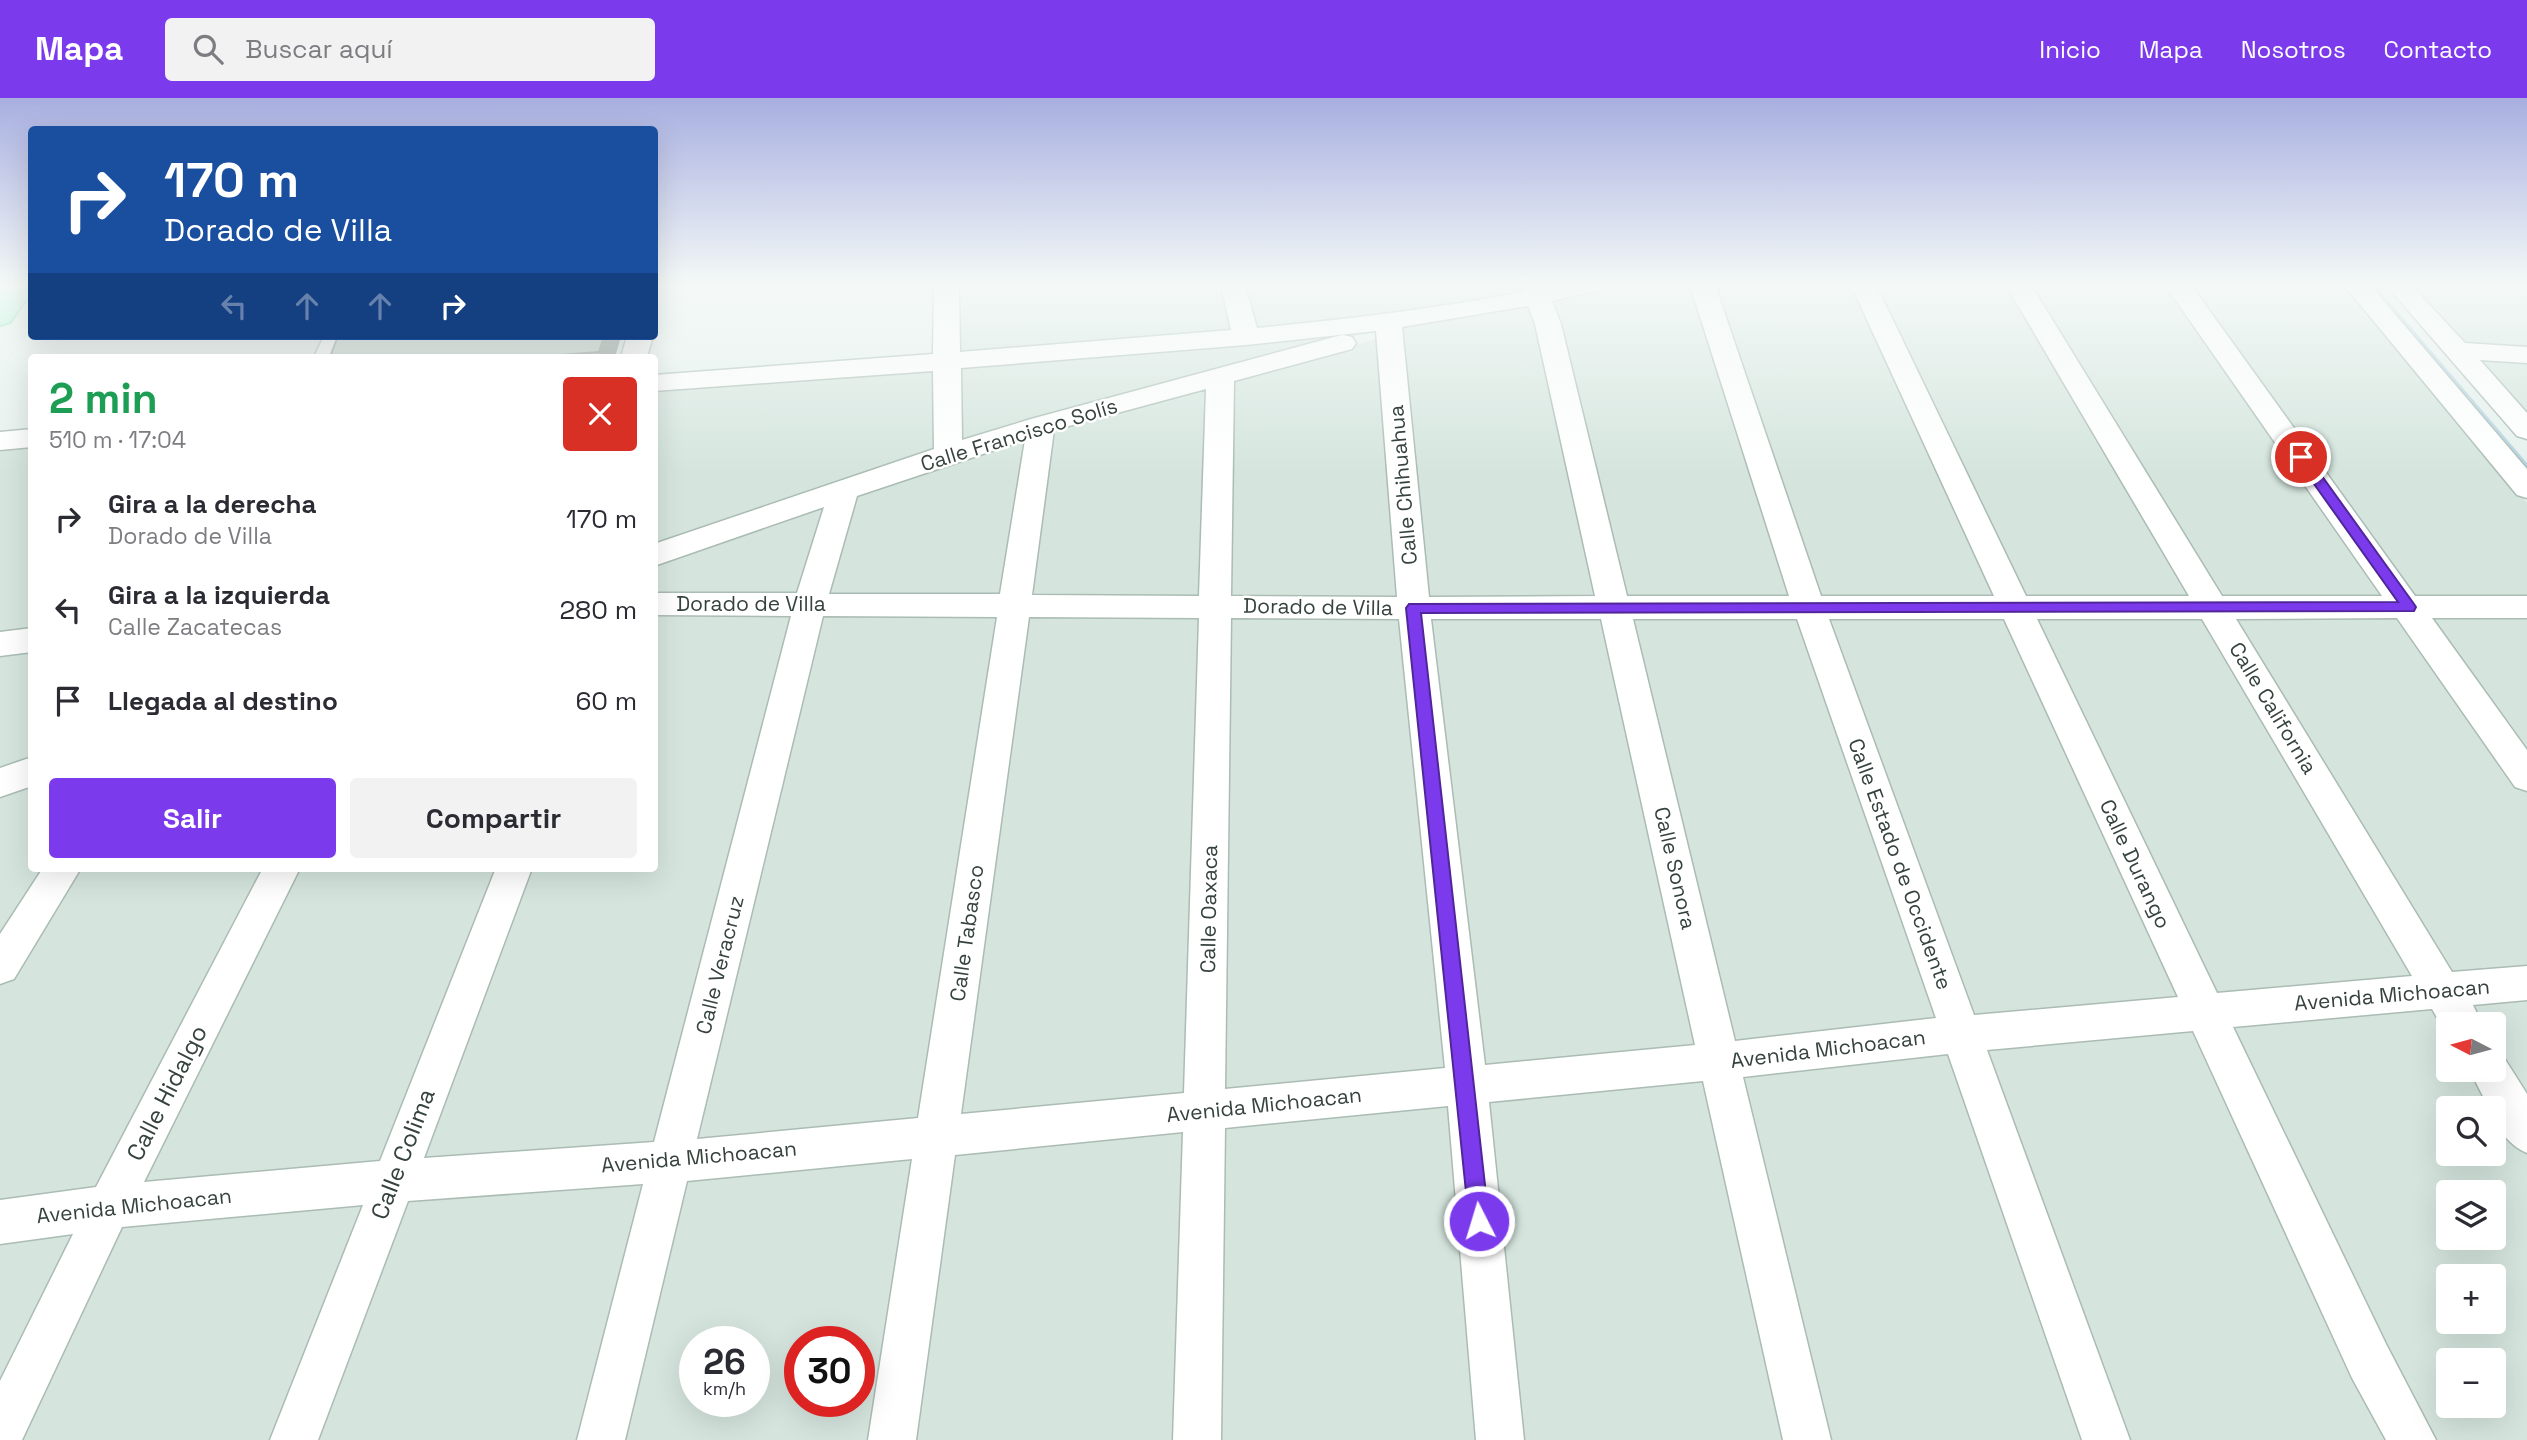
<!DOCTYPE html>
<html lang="es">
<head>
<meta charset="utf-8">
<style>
	body { margin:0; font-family:"Space Grotesk",sans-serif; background:#f2f2f3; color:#2b2b33; height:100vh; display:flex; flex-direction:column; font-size:26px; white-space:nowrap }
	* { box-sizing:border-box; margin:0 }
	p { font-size:23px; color:#7c7c81 }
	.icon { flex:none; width:38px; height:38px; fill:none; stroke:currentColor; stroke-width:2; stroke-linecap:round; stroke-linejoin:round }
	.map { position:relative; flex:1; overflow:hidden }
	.sheet { position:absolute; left:28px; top:256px; width:630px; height:518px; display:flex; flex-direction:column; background:#fff; border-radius:7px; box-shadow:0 7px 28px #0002 }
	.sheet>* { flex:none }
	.guide { position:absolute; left:28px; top:28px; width:630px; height:214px; border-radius:7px; box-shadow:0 7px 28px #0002; background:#1a4fa0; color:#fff; overflow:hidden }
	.needle { width:46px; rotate:276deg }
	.buttons { position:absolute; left:2436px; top:914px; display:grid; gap:14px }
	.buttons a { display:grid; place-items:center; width:70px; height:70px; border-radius:7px; background:#fff; box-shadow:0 7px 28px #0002; font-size:35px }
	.speed { position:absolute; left:679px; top:1228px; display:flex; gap:14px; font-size:35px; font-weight:700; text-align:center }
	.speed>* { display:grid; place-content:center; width:91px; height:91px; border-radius:50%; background:#fff; box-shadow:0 7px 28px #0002; line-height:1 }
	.speed small { font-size:18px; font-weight:400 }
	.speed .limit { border:10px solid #d22; background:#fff; color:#111 }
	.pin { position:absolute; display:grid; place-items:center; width:60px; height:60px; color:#fff; margin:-30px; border:4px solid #fff; border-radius:50%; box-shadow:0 2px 7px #0007 }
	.me { position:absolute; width:77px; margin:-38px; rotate:355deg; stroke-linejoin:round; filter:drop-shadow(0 0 5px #0008) }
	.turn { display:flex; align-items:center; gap:24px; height:147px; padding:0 21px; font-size:32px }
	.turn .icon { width:91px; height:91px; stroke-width:2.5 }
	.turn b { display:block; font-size:49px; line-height:60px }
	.lanes { display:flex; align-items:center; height:66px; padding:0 21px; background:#0003; justify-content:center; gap:35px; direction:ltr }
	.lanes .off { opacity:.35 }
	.round { display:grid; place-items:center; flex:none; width:74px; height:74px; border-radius:7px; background:#f2f2f3 }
	.head { display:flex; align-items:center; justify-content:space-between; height:119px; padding:0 21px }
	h1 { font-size:42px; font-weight:800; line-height:52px; color:#1e9e55 }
	.cta { display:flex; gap:14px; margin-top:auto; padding:14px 21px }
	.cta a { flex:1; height:80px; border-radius:7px; background:#7c3aed; color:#fff; font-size:28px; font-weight:800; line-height:80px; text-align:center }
	.cta a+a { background:#f2f2f3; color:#2b2b33 }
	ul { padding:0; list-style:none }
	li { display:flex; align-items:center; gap:21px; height:91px; padding:0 21px }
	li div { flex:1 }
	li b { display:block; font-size:26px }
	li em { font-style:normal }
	header { display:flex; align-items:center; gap:42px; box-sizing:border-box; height:98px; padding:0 35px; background:#7c3aed; color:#fff }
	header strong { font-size:33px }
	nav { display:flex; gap:38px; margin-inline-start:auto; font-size:24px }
	.search { width:490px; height:63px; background:#f2f2f3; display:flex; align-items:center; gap:18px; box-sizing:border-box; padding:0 24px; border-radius:7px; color:#7c7c81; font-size:26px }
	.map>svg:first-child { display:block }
	.residential { fill:#d5e5de; fill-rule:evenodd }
	.green { fill:#b2d2e2 }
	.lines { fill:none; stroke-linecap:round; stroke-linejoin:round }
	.minor-casing { stroke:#aabcb3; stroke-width:3 }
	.major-casing { stroke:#6dd8ac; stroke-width:4 }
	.minor { fill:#fff; fill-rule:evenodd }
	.major { fill:#9cf5d1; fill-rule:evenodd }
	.wall { fill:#a3b5ab }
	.shaded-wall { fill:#84938b }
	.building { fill:#bdd2c7; stroke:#84938b; stroke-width:2 }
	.route { fill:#7c3aed; stroke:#51269a; stroke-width:2 }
	.labels { text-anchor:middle; stroke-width:5; stroke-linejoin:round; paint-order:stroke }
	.street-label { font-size:21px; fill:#36433d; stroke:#fff }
	.near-street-label { font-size:24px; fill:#36433d; stroke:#fff }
</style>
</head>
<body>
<header>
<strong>Mapa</strong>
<div class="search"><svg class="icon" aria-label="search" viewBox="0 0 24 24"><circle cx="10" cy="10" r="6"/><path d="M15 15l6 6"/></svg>Buscar aquí</div>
<nav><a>Inicio</a><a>Mapa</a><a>Nosotros</a><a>Contacto</a></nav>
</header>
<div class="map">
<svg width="2527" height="1342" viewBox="0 0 2527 1342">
	<rect width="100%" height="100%" fill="#e6f1ed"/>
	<path class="residential" d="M952,187H1227L1238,235L954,259Z
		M1239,187H1527L1531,196L1251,234Z
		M1607,187H1697L1800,504H1620L1547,202Z
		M1709,187H1857L2003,504L1815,505Z
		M1870,187H2013L2200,502L2018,504Z
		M2025,187H2171L2397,504L2216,502Z
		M2185,187H2346L2527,405V504H2413Z
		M2408,187H2527V253L2465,250Z
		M1535,204L1603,504H1422L1395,228Z
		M1384,230L954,349V267Z
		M1384,239L1405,504L1222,502L1227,282Z
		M2473,258L2527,261V315Z
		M941,268L940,354L655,451V290Z
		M1213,285L1206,503L1022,502L1048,330Z
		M1033,335L1006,502L820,500L849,396Z
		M31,345V537L0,541V348Z
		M833,402L804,500H655V462Z
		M801,511L662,1055L408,1071L523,770H654L655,512Z
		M816,512L1005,514L927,1027L684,1051Z
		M2224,513L2405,515L2527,693V875L2447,883Z
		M1021,514H1206L1195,1004L950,1026Z
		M1222,514L1406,516L1455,978L1216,1002Z
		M1422,515L1606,516L1707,955L1475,976Z
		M2024,515H2209L2426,885L2211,904Z
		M1622,516H1803L1947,927L1727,952Z
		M1820,516H2009L2191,905L1966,926Z
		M2422,516H2527V666Z
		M31,548V667L0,679V551Z
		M31,680L32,770H54L0,854V692Z
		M73,770H272L103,1099L0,1114V884Z
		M291,770H504L384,1074L125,1098Z
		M2527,895V1017L2494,961V926H2473L2459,903Z
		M2439,904L2448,926V971H2478L2527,1055V1342H2424L2220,922ZM2448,1010H2494V1055H2448ZM2448,1094H2494V1139H2448ZM2448,1178H2494V1223H2448ZM2448,1262H2494V1307H2448Z
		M2201,926L2399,1342H2118L1974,944Z
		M1953,947L2094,1342H1819L1733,973Z
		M1712,975L1794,1342H1512L1478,995Z
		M1456,998L1487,1342H1209L1215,1022Z
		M1193,1025L1184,1342H904L947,1046Z
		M926,1048L879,1342H612L678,1072ZM695,1244H754V1304H695ZM800,1244H859V1304H800Z
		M657,1075L588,1342H306L399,1093Z
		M378,1094L282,1342H8L114,1119Z
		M93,1121L0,1311V1134Z"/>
	<path class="green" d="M2360,187H2375L2527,365V385Z"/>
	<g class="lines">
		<g class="minor-casing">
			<path id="minor" d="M934,187H959L960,254L1231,232L1221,187H1245L1257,230C1346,221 1435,211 1523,194L1521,187H1545L1547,189L1601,187L1598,192L1552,203L1561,226L1627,498H1789L1690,187H1715L1821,498H1994L1851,187H1876L2026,498H2189L2006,187H2031L2222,498H2382L2165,187H2191L2415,498H2527V520H2432L2527,652V693L2515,689L2397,520L2236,521L2452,874L2527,868V902L2473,907L2482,926H2448V939L2432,911L2233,929L2386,1246L2436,1342H2386L2352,1280L2193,933L1987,952L2130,1342H2082L1948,956L1743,979L1831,1342H1783L1703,983L1489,1004L1524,1342H1476L1448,1008L1225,1030L1221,1342H1173L1183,1034L955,1057L916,1342H868L912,1061L687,1083L625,1342H577L643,1086L408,1103L318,1342H270L363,1107L122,1129L22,1342H0V1283L73,1136L0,1146V1102L96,1089L263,770H300L144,1084L380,1063L496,770H532L424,1060L654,1044L791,518L654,517V495H797L824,409L654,468V446L934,351L933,273L654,293V277L933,256ZM1528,208L1535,226L1595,498L1429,499L1402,229ZM1376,233L1397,499L1231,498L1234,283L1352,251L1356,245L1352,239L1343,237L1334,239L1031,321L962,342L961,270L1246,247ZM1206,291L1199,498L1032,497L1054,332ZM1025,342L1000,496H829L857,398ZM823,518L997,519L918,1020L697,1041ZM1029,519L1199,520L1184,995L961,1016ZM1231,520L1399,521L1445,970L1225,991ZM1431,521H1601L1695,947L1485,967ZM1633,521H1797L1936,920L1735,943ZM1829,521H2004L2178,899L1974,917ZM2037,521H2202L2412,878L2217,895Z
				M2344,187H2370L2527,371V400L2517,397Z
				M2386,187H2411L2465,245L2527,249V265L2480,262L2527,315V341L2517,338Z
				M324,238H350L340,259H314Z
				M627,238H653L647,259H621Z
				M32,331V349L0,352V334Z
				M32,530V554L0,558V534Z
				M32,659V688L0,699V670Z
				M43,770H81L14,881L0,886V836Z
				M2494,954L2503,958L2527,996V1055C2510,1048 2494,1029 2494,1010H2489L2469,971H2494Z"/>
		</g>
		<g class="major-casing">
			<path id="major" d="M8,187H32V193L10,224L0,227V198Z"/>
		</g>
		<use href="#minor" class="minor"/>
		<use href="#major" class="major"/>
	</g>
	<path class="wall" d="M338,238H621L615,259H330Z"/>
	<path class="shaded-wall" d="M604,238H621L615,259H601L599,254Z"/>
	<path class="building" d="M338,238H604L599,254L537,259H330Z"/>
	<linearGradient id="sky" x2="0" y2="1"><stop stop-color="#a8afe0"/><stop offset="0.5" stop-color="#f4f9f7"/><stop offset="1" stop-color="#f4f9f7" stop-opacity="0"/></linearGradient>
	<rect width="2527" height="374" fill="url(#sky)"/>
	<path class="route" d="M2301,355L2306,356L2414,506L2416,509L2414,513L1421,515L1489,1123L1487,1130L1479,1133L1472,1130L1469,1123L1406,510L1409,506L2398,504L2297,362L2295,359Z"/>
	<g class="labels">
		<g class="street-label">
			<text transform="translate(1019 337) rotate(-17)" y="7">Calle Francisco Solís</text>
			<text transform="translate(1403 387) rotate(-95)" y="7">Calle Chihuahua</text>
			<text x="751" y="513">Dorado de Villa</text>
			<text transform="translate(1318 509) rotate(1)" y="7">Dorado de Villa</text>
			<text transform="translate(2273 610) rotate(59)" y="7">Calle California</text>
			<text transform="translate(1900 766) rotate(70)" y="7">Calle Estado de Occidente</text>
			<text transform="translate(2135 766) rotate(65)" y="7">Calle Durango</text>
			<text transform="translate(1675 770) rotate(77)" y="7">Calle Sonora</text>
			<text transform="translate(1209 811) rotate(-89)" y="7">Calle Oaxaca</text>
			<text transform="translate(967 835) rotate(-82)" y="7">Calle Tabasco</text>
			<text transform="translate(720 867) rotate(-76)" y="7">Calle Veracruz</text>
			<text transform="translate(2392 897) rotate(-5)" y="7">Avenida Michoacan</text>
			<text transform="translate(1828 951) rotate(-7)" y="7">Avenida Michoacan</text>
			<text transform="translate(1264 1007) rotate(-6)" y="7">Avenida Michoacan</text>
			<text transform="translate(699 1059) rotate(-5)" y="7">Avenida Michoacan</text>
			<text transform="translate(134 1108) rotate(-6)" y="7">Avenida Michoacan</text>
		</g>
		<g class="near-street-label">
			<text transform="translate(167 995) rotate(-63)" y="8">Calle Hidalgo</text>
			<text transform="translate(403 1056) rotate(-69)" y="8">Calle Colima</text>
		</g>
	</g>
</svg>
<div class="buttons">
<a><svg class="needle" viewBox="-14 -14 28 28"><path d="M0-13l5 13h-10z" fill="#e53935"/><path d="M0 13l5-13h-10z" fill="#7c7c81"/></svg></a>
<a><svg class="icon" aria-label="search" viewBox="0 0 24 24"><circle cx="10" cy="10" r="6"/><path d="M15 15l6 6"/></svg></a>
<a><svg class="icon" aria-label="layers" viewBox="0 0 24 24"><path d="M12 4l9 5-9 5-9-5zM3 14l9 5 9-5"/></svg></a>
<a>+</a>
<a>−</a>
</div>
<div class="speed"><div>26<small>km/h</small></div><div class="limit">30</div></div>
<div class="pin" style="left:2301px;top:359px;background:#d93025"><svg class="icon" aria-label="arrive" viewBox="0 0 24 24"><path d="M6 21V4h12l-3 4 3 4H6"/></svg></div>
<svg class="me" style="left:1479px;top:1123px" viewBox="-20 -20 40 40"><circle r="17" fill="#7c3aed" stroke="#fff" stroke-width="3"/><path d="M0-11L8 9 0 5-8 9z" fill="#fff"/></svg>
<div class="guide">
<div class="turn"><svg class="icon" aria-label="right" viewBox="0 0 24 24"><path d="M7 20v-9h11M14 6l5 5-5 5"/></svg><div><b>170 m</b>Dorado de Villa</div></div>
<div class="lanes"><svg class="icon off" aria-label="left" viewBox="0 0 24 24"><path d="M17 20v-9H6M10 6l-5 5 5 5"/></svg><svg class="icon off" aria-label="ahead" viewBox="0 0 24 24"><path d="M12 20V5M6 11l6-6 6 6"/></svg><svg class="icon off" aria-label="ahead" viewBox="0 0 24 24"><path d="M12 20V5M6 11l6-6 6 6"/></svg><svg class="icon" aria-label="right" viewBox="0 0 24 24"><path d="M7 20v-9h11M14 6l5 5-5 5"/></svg></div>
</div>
<section class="sheet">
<div class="head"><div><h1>2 min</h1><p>510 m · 17:04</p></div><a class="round" style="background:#d93025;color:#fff"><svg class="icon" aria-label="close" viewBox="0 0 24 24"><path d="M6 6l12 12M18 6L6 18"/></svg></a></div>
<ul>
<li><svg class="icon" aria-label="right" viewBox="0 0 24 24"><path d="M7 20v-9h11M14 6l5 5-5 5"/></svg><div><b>Gira a la derecha</b><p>Dorado de Villa</p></div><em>170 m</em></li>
<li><svg class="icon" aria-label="left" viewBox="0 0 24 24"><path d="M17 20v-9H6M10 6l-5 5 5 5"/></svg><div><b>Gira a la izquierda</b><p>Calle Zacatecas</p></div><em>280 m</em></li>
<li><svg class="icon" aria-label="arrive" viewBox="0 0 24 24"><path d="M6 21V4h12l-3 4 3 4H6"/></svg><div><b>Llegada al destino</b></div><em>60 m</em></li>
</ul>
<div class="cta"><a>Salir</a><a>Compartir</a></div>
</section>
</div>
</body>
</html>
